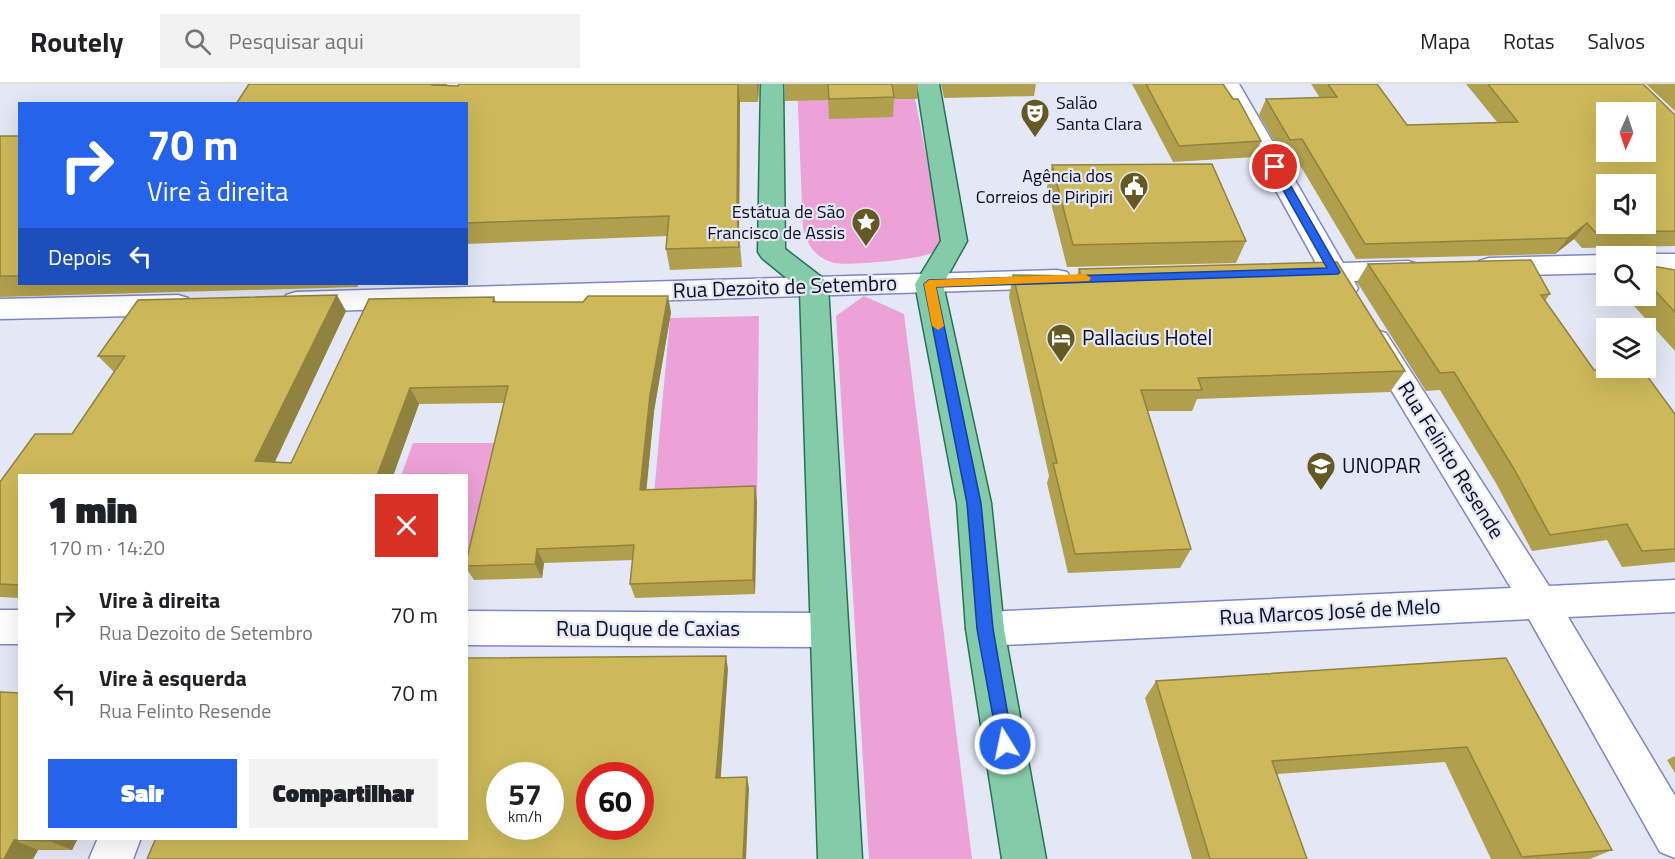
<!DOCTYPE html>
<html lang="pt">
<head>
<meta charset="utf-8">
<style>
	body { margin:0; font-family:"Titillium Web",sans-serif; background:#f2f2f2; color:#202124; height:100vh; display:flex; flex-direction:column; font-size:22px; white-space:nowrap }
	* { box-sizing:border-box; margin:0 }
	p { font-size:20px; color:#757577 }
	.icon { flex:none; width:33px; height:33px; fill:none; stroke:currentColor; stroke-width:2; stroke-linecap:round; stroke-linejoin:round }
	.map { position:relative; flex:1; overflow:hidden }
	.drawer { position:absolute; left:18px; top:390px; width:450px; height:366px; display:flex; flex-direction:column; background:#fff; border-radius:0px; box-shadow:0 6px 24px #0002 }
	.drawer>* { flex:none }
	.banner { position:absolute; left:18px; top:18px; width:450px; height:183px; border-radius:0px; box-shadow:0 6px 24px #0002; background:#2563eb; color:#fff; overflow:hidden }
	.needle { width:39px; rotate:183deg }
	.fabs { position:absolute; left:1596px; top:18px; display:grid; gap:12px }
	.fabs a { display:grid; place-items:center; width:60px; height:60px; border-radius:0px; background:#fff; box-shadow:0 6px 24px #0002; font-size:30px }
	.speed { position:absolute; left:486px; top:678px; display:flex; gap:12px; font-size:30px; font-weight:700; text-align:center }
	.speed>* { display:grid; place-content:center; width:78px; height:78px; border-radius:50%; background:#fff; box-shadow:0 6px 24px #0002; line-height:1 }
	.speed small { font-size:15px; font-weight:400 }
	.speed .limit { border:9px solid #d22; background:#fff; color:#111 }
	.pin { position:absolute; display:grid; place-items:center; width:51px; height:51px; color:#fff; margin:-26px; border:3px solid #fff; border-radius:50%; box-shadow:0 2px 6px #0007 }
	.me { position:absolute; width:66px; margin:-33px; rotate:350deg; stroke-linejoin:round; filter:drop-shadow(0 0 4px #0008) }
	.turn { display:flex; align-items:center; gap:21px; height:126px; padding:0 30px; font-size:27px }
	.turn .icon { width:78px; height:78px; stroke-width:2.5 }
	.turn b { display:block; font-size:42px; line-height:51px }
	.then { display:flex; align-items:center; height:57px; padding:0 30px; background:#0003; gap:12px; font-size:22px }
	.round { display:grid; place-items:center; flex:none; width:63px; height:63px; border-radius:0px; background:#f2f2f2 }
	.summary { display:flex; align-items:center; justify-content:space-between; height:102px; padding:0 30px }
	h1 { font-size:36px; font-weight:800; line-height:45px }
	.cta { display:flex; gap:12px; margin-top:auto; padding:12px 30px }
	.cta a { flex:1; height:69px; border-radius:0px; background:#2563eb; color:#fff; font-size:24px; font-weight:800; line-height:69px; text-align:center }
	.cta a+a { background:#f2f2f2; color:#202124 }
	ul { padding:0; list-style:none }
	li { display:flex; align-items:center; gap:18px; height:78px; padding:0 30px }
	li div { flex:1 }
	li b { display:block; font-size:22px }
	li em { font-style:normal }
	header { display:flex; align-items:center; gap:36px; box-sizing:border-box; height:84px; padding:0 30px; background:#fff; border-bottom:2px solid #e0e0e0 }
	header strong { font-size:28px }
	nav { display:flex; gap:33px; margin-inline-start:auto; font-size:21px }
	.search { width:420px; height:54px; background:#f2f2f2; display:flex; align-items:center; gap:15px; box-sizing:border-box; padding:0 21px; border-radius:0px; color:#757577; font-size:22px }
	.map>svg:first-child { display:block }
	.green { fill:#eca1d7 }
	.lines { fill:none; stroke-linecap:round; stroke-linejoin:round }
	.minor-casing { stroke:#7e87c6; stroke-width:3 }
	.primary-casing { stroke:#247355; stroke-width:3 }
	.minor { fill:#fff; fill-rule:evenodd }
	.primary { fill:#84cca9; fill-rule:evenodd }
	.wall { fill:#b09f4d }
	.shaded-wall { fill:#90823f }
	.building { fill:#cdb95a; stroke:#90823f; stroke-width:1.5; fill-rule:evenodd }
	.route { fill:#2563eb; stroke:#184099; stroke-width:1.5 }
	.slow { fill:#f59e0b }
	.labels { text-anchor:middle; stroke-width:4.5; stroke-linejoin:round; paint-order:stroke }
	.far-poi-label { font-size:18px; fill:#0b0d24; stroke:#e4e7f5; text-anchor:end }
	.street-label { font-size:21px; fill:#0b0d24; stroke:#e4e7f5 }
	.poi-label { font-size:21px; fill:#0b0d24; stroke:#e4e7f5; text-anchor:start }
</style>
</head>
<body>
<header>
<strong>Routely</strong>
<div class="search"><svg class="icon" aria-label="search" viewBox="0 0 24 24"><circle cx="10" cy="10" r="6"/><path d="M15 15l6 6"/></svg>Pesquisar aqui</div>
<nav><a>Mapa</a><a>Rotas</a><a>Salvos</a></nav>
</header>
<div class="map">
<svg width="1675" height="775" viewBox="0 0 1675 775">
	<rect width="100%" height="100%" fill="#e4e7f5"/>
	<path class="green" d="M797,0H912L943,155C941,159 939,164 936,167C927,175 848,182 835,179C816,175 807,161 803,144Z
		M864,212L904,230L972,775H869L836,232Z
		M759,232L757,417L653,421L670,234Z
		M413,359H502L467,481L466,392H401Z"/>
	<g class="lines">
		<g class="minor-casing">
			<path id="minor" d="M1217,0H1239L1343,179L1408,177L1418,180L1422,186L1418,192L1408,195L1354,197L1358,204L1354,211L1344,213L1334,211L1326,197L1297,198L1287,196L1283,189L1287,182L1316,179Z
				M1646,170H1675V188H1646V172H1637Z
				M1606,171L1612,172H1606V189L1489,192L1479,189L1475,183L1479,177L1489,174Z
				M1057,186L1067,188L1071,195L1067,202L1057,204L296,228L286,225L282,218L286,211L296,208Z
				M178,211L188,214L192,221L188,228L178,231L0,235V215Z
				M1376,246L1386,249L1549,502L1675,496V528L1568,533L1675,712V774L1660,768L1529,535L985,562L972,557L966,545L972,533L985,528L1511,504L1361,256L1366,249Z
				M0,526H20V560H0Z
				M466,527L829,529L842,534L848,546L842,558L829,563L466,561Z
				M98,754H141L133,775H89Z"/>
		</g>
		<g class="primary-casing">
			<path id="primary" d="M761,0H783L785,165L824,195L828,202L862,775H818L800,205L762,174L758,168Z
				M917,0H939L967,157L943,200L991,419L1004,545L1046,775H1002L966,545L957,419L915,200L941,157Z"/>
		</g>
		<use href="#minor" class="minor"/>
		<use href="#primary" class="primary"/>
	</g>
	<path class="wall" d="M249,0H447L446,2H458L459,0H759L758,18H740L739,149L742,183L670,186L666,165L667,152L466,160V20Z
		M785,0H918L917,15H894L893,33L829,35L828,16L785,17Z
		M941,0H1036L1034,12L944,14Z
		M1132,0H1223L1261,57L1255,73L1173,78Z
		M1311,0H1377L1407,41L1497,38L1466,0H1643L1675,31V162L1582,164L1574,155L1555,170L1356,175L1294,71L1283,72L1259,31L1266,15L1320,14Z
		M1646,0H1675V27Z
		M0,52H20V200H358V203L0,213Z
		M1052,81L1246,157L1236,179L1067,183L1047,103Z
		M1368,180L1550,210L1545,217L1594,286L1675,330V478L1622,483L1607,456L1532,467L1497,401L1440,306L1426,307L1357,198Z
		M1646,181L1675,186V267L1625,212H1646Z
		M1079,185L1405,287L1390,308L1197,315L1192,327H1147L1191,465L1180,484L1068,489L1047,399L1049,392L1009,213L1013,191L1077,192Z
		M494,213L496,218L671,228L654,327L646,406L757,417L755,510L635,514L630,500L633,476L544,479L542,494L474,496L466,484V478L504,319L419,320L393,392H20V514L0,513V398L72,350L114,288L98,272L346,227L275,378L291,379Z
		M1506,574L1612,766L1590,775H1491L1445,678L1277,690L1307,775H1192L1145,614L1156,597Z
		M20,609L78,754L72,766H38L33,775H0Z
		M1675,672V689L1667,676Z"/>
	<path class="shaded-wall" d="M432,0H447L440,20L432,1Z
		M738,0L740,18L739,149L742,183L737,129Z
		M757,0H759L758,18Z
		M1587,139L1574,155L1555,170L1568,154Z
		M337,211L346,227L268,392L255,377Z
		M668,212L671,228L654,327L645,421L640,406L650,311Z
		M410,304L419,320L393,392H377Z
		M755,402L757,417L755,510L753,496Z
		M537,465L544,479L542,494L535,480Z
		M726,572L728,585L720,705L716,694Z
		M747,693L749,704L746,775H743Z
		M50,754H78L72,766L49,757Z
		M14,756L38,766L33,775H4Z"/>
	<path class="building" d="M249,0H432V1L458,2L459,0H738L737,129L739,163L666,165L669,132L466,139V20H236Z
		M828,0H892L894,13L829,15Z
		M1146,0H1223L1233,15H1238L1261,57L1179,62Z
		M1328,0H1377L1407,41L1518,38L1488,0H1643L1675,31V147L1595,148L1587,139L1568,154L1365,160L1302,55L1290,56L1266,15L1337,13ZM1606,28H1646V68H1606ZM1606,100H1646V140H1606Z
		M0,52H20V192H0Z
		M1212,80L1246,157L1073,161L1052,81Z
		M1531,176L1550,210L1541,211L1594,286L1642,285L1675,330V465L1642,467L1627,440L1550,451L1514,385L1454,288L1440,289L1368,180Z
		M1337,178L1405,287L1198,294L1202,306H1141L1191,465L1075,470L1053,379H1057L1013,191L1081,192L1079,185Z
		M1646,181L1675,186V228L1646,197Z
		M337,211L255,377L291,379L369,215L494,213L493,218H583L588,212H668L650,311L640,406L755,402L753,496L630,500L634,461L537,465L535,480L466,482V478L508,302L410,304L377,392H20V501L0,500V398L35,350H72L125,272H98L138,216Z
		M726,572L716,694L747,693L743,775H147L156,754H466V574ZM500,692H550V742H500ZM590,692H640V742H590Z
		M1506,574L1612,766L1522,773L1467,663L1272,677L1307,775H1210L1156,597Z
		M0,608L20,609V754H50L49,757L14,756L4,775H0Z"/>
	<path class="route" d="M1275,80L1280,83L1340,188L1338,190L936,203L981,419L993,545L1013,660L1011,666L1005,668L999,666L977,545L967,419L924,200L929,196L1327,184L1270,83Z"/>
	<path class="slow" d="M1085,190L1091,194L1089,197L936,203L944,242L938,246L932,242L924,200L929,196Z"/>
	<defs>
		<g id="theatre-pin" transform="scale(1.5)"><path d="M0 17L-7.5 6A9.5 9.5 0 1 1 7.5 6Z" fill="#645925" stroke="#e4e7f5"/><path d="M-5-5.5Q0-4 5-5.5V0Q5 5 0 6Q-5 5-5 0ZM-3.3-2.5H-1v1.5H-3.3ZM1-2.5H3.3v1.5H1ZM-2.8 1Q0 5.5 2.8 1Z" fill="#fff"/></g>
		<g id="civic-pin" transform="scale(1.5)"><path d="M0 17L-7.5 6A9.5 9.5 0 1 1 7.5 6Z" fill="#645925" stroke="#e4e7f5"/><path d="M-.6-6.5H3V-4.5H.6V-3L4-1V1h2V6H-6V1h2V-1L-.6-3ZM-1.2 2.5V6h2.4V2.5Z" fill="#fff"/></g>
		<g id="sight-pin" transform="scale(1.5)"><path d="M0 17L-7.5 6A9.5 9.5 0 1 1 7.5 6Z" fill="#645925" stroke="#e4e7f5"/><path d="M0-6L1.8-2.2L6-1.7L2.9 1.2L3.7 5.4L0 3.3L-3.7 5.4L-2.9 1.2L-6-1.7L-1.8-2.2Z" fill="#fff"/></g>
		<g id="hotel-pin" transform="scale(1.5)"><path d="M0 17L-7.5 6A9.5 9.5 0 1 1 7.5 6Z" fill="#645925" stroke="#e4e7f5"/><path d="M-6-4.5h1.5V1H6V5H4.5V3h-9V5H-6ZM-4 0a1.8 1.8 0 1 1 3.6 0ZM.5 0V-2.5h3Q6-2.5 6 0Z" fill="#fff"/></g>
		<g id="university-pin" transform="scale(1.5)"><path d="M0 17L-7.5 6A9.5 9.5 0 1 1 7.5 6Z" fill="#645925" stroke="#e4e7f5"/><path d="M0-5L7-2L0 1L-7-2ZM-4 1L0 2.5L4 1V4Q0 6-4 4Z" fill="#fff"/></g>
	</defs>
	<g fill-rule="evenodd">
		<use href="#theatre-pin" x="1035" y="29"/>
		<use href="#civic-pin" x="1134" y="102"/>
		<use href="#sight-pin" x="866" y="138"/>
		<use href="#hotel-pin" x="1061" y="254"/>
		<use href="#university-pin" x="1321" y="382"/>
	</g>
	<g class="labels">
		<g class="far-poi-label">
			<text x="1056" y="25" text-anchor="start">Salão<tspan x="1056" dy="21">Santa Clara</tspan></text>
			<text x="1113" y="98">Agência dos<tspan x="1113" dy="21">Correios de Piripiri</tspan></text>
			<text x="845" y="134">Estátua de São<tspan x="845" dy="21">Francisco de Assis</tspan></text>
		</g>
		<g class="street-label">
			<text transform="translate(785 203) rotate(-2)" y="7">Rua Dezoito de Setembro</text>
			<text transform="translate(1451 376) rotate(58)" y="7">Rua Felinto Resende</text>
			<text transform="translate(1330 528) rotate(-3)" y="7">Rua Marcos José de Melo</text>
			<text x="648" y="552">Rua Duque de Caxias</text>
		</g>
		<g class="poi-label">
			<text x="1082" y="261">Pallacius Hotel</text>
			<text x="1342" y="389">UNOPAR</text>
		</g>
	</g>
</svg>
<div class="fabs">
<a><svg class="needle" viewBox="-14 -14 28 28"><path d="M0-13l5 13h-10z" fill="#e53935"/><path d="M0 13l5-13h-10z" fill="#757577"/></svg></a>
<a><svg class="icon" aria-label="sound" viewBox="0 0 24 24"><path d="M4 9h4l5-4v14l-5-4H4zM17 9q2 3 0 6"/></svg></a>
<a><svg class="icon" aria-label="search" viewBox="0 0 24 24"><circle cx="10" cy="10" r="6"/><path d="M15 15l6 6"/></svg></a>
<a><svg class="icon" aria-label="layers" viewBox="0 0 24 24"><path d="M12 4l9 5-9 5-9-5zM3 14l9 5 9-5"/></svg></a>
</div>
<div class="speed"><div>57<small>km/h</small></div><div class="limit">60</div></div>
<div class="pin" style="left:1275px;top:83px;background:#d93025"><svg class="icon" aria-label="arrive" viewBox="0 0 24 24"><path d="M6 21V4h12l-3 4 3 4H6"/></svg></div>
<svg class="me" style="left:1005px;top:660px" viewBox="-20 -20 40 40"><circle r="17" fill="#2563eb" stroke="#fff" stroke-width="3"/><path d="M0-11L8 9 0 5-8 9z" fill="#fff"/></svg>
<div class="banner">
<div class="turn"><svg class="icon" aria-label="right" viewBox="0 0 24 24"><path d="M7 20v-9h11M14 6l5 5-5 5"/></svg><div><b>70 m</b>Vire à direita</div></div>
<div class="then">Depois<svg class="icon" aria-label="left" viewBox="0 0 24 24"><path d="M17 20v-9H6M10 6l-5 5 5 5"/></svg></div>
</div>
<section class="drawer">
<div class="summary"><div><h1>1 min</h1><p>170 m · 14:20</p></div><a class="round" style="background:#d93025;color:#fff"><svg class="icon" aria-label="close" viewBox="0 0 24 24"><path d="M6 6l12 12M18 6L6 18"/></svg></a></div>
<ul>
<li><svg class="icon" aria-label="right" viewBox="0 0 24 24"><path d="M7 20v-9h11M14 6l5 5-5 5"/></svg><div><b>Vire à direita</b><p>Rua Dezoito de Setembro</p></div><em>70 m</em></li>
<li><svg class="icon" aria-label="left" viewBox="0 0 24 24"><path d="M17 20v-9H6M10 6l-5 5 5 5"/></svg><div><b>Vire à esquerda</b><p>Rua Felinto Resende</p></div><em>70 m</em></li>
</ul>
<div class="cta"><a>Sair</a><a>Compartilhar</a></div>
</section>
</div>
</body>
</html>
